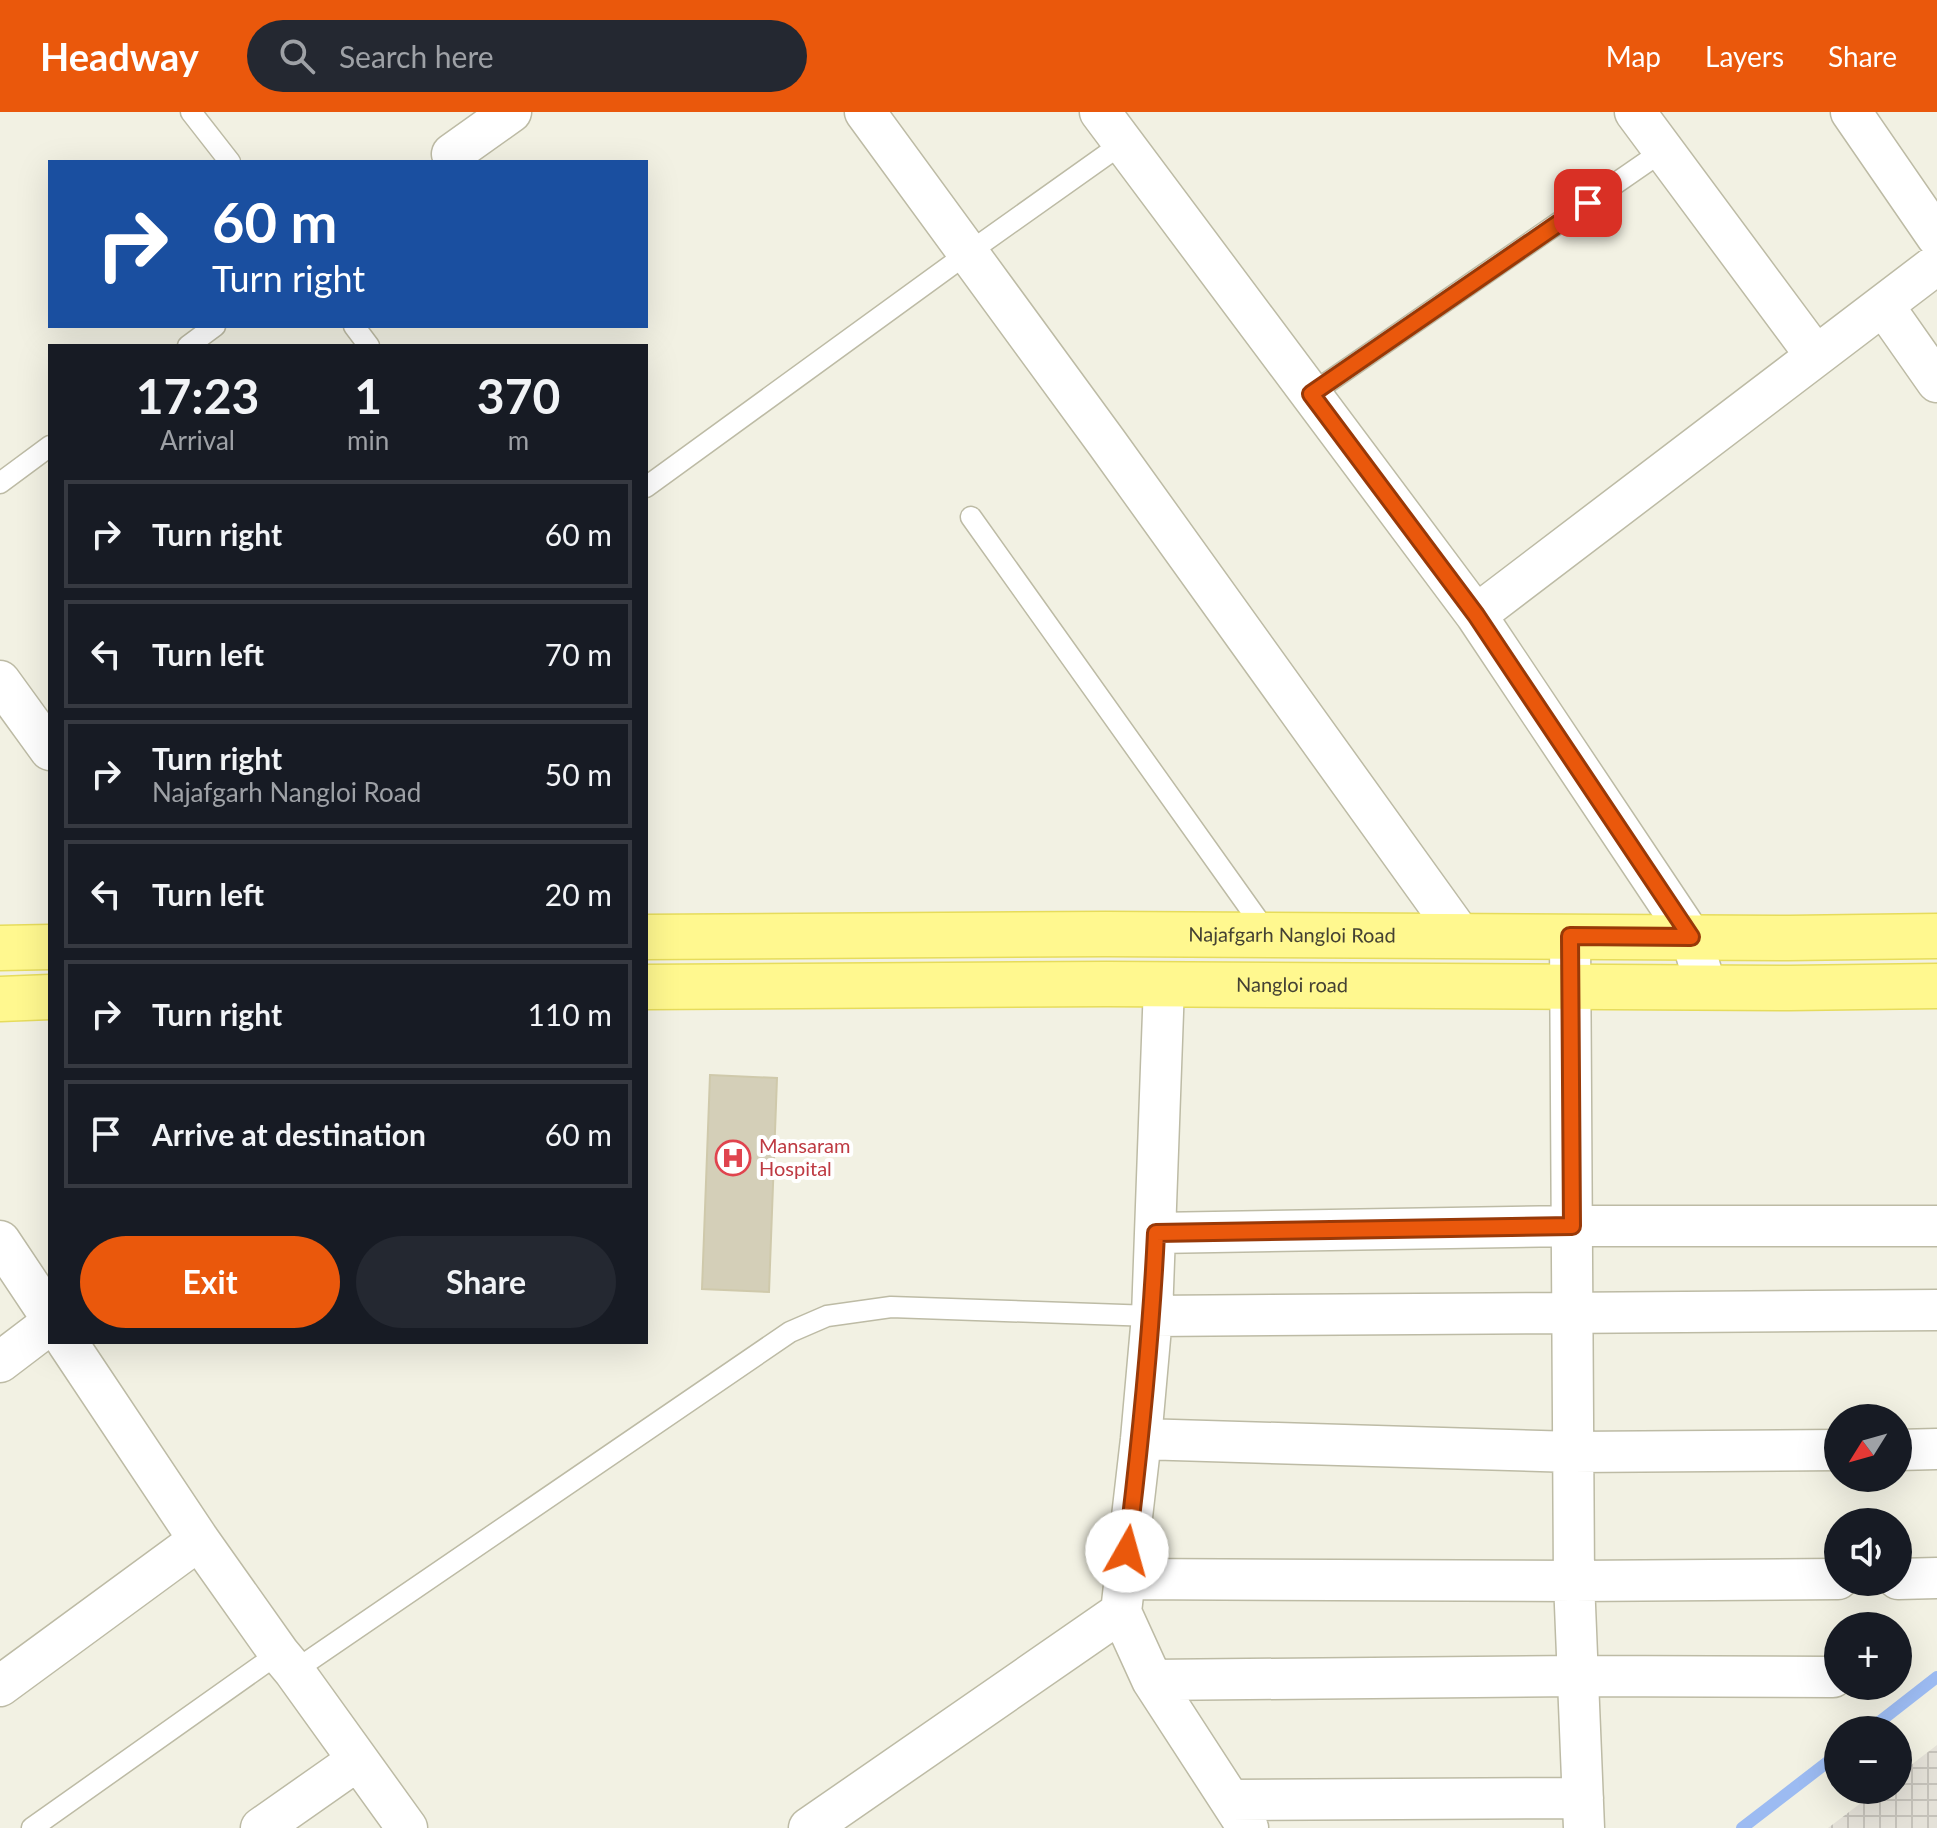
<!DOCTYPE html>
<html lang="en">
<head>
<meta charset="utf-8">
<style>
	body { margin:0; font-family:Lato,sans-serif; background:#242831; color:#f1f3f6; height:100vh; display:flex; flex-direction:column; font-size:30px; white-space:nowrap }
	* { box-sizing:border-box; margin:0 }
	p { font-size:26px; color:#9ea1a6 }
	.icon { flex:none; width:44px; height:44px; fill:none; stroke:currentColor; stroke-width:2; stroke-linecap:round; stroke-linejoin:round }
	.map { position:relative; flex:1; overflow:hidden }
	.details { position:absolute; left:48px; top:232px; width:600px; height:1000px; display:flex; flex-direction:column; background:#171b24; border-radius:0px; box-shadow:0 8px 32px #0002 }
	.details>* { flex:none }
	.top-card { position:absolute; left:48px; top:48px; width:600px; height:168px; border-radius:0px; box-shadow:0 8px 32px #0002; background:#1a4fa0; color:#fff; overflow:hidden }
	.needle { width:52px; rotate:233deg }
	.buttons { position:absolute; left:1824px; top:1292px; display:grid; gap:16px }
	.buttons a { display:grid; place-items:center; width:88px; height:88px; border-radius:50%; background:#171b24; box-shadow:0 8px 32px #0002; font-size:40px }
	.pin { position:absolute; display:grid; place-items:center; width:68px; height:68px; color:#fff; margin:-34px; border-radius:16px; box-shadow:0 4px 12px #0006 }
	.me { position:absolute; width:88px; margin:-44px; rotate:7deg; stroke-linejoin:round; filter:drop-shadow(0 0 6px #0008) }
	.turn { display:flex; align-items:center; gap:28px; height:168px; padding:0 32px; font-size:36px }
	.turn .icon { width:104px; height:104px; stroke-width:2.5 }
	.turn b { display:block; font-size:56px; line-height:68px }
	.eta { display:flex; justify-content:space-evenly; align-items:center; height:136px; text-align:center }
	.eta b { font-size:48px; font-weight:700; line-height:56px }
	.action { display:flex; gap:16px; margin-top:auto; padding:16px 32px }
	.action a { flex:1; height:92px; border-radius:48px; background:#ea580c; color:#fff; font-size:32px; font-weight:700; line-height:92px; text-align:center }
	.action a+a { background:#242831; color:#f1f3f6 }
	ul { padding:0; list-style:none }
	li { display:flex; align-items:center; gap:24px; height:108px; margin:0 16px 12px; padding:0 16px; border:4px solid #363941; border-radius:0px }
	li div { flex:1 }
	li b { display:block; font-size:30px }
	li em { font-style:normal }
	header { display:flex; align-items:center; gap:48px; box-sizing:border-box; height:112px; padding:0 40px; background:#ea580c; color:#fff }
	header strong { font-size:38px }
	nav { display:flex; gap:44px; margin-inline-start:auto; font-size:28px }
	.search { width:560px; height:72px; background:#242831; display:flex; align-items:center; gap:20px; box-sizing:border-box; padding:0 28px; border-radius:44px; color:#9ea1a6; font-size:30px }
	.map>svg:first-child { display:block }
	.industrial { fill:url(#industrial-grid) }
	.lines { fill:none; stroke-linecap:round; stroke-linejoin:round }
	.stream { stroke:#9cbbf2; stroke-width:12 }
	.building { fill:#d4cfb8; stroke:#cfc9ab; stroke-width:2 }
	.service-casing { stroke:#bdbba5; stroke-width:23 }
	.minor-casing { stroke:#bdbba5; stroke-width:43 }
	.primary-casing { stroke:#e6dc5c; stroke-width:47 }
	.service { stroke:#fff; stroke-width:20 }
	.minor { stroke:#fff; stroke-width:40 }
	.primary { stroke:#fff88f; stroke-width:44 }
	.route-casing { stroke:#983908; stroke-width:20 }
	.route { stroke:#ea580c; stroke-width:14 }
	.labels { text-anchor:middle; stroke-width:8; stroke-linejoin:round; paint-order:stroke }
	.street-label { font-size:20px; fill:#444133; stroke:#fff }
	.health-label { font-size:20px; fill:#be3a42; stroke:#fff; text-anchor:start }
</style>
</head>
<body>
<header>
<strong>Headway</strong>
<div class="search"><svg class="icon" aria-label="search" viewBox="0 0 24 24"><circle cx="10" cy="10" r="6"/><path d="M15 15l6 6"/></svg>Search here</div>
<nav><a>Map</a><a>Layers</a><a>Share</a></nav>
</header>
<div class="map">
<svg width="1937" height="1716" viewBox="0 0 1937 1716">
	<defs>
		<pattern id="industrial-grid" width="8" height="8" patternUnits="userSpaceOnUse" patternTransform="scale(2)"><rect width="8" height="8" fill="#e4e1d8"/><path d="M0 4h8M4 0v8" fill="none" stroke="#c5c2ba"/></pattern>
	</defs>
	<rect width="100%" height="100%" fill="#f2f1e3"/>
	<path class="industrial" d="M1937,1633V1716H1828L1878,1678H1898V1663Z"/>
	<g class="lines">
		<path class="stream" d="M1869,1618L1937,1565
			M1742,1716L1838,1642"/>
	</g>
	<path class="building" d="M710,963L777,966L769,1180L702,1177Z"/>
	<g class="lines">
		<g class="service-casing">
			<path id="service" d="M191,0L230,50
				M354,214L369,234
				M188,234L215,214
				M1311,282L1664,38
				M0,371L50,334
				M646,375L968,141L1123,31
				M971,405L1268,822
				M294,1559L790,1220L827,1204L891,1195L1152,1204
				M32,1716L279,1541"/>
		</g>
		<g class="minor-casing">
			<path id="minor" d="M865,0L1107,331L1461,824
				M1100,0L1476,503L1691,825L1706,875
				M1635,0L1816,244
				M1851,0L1937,125
				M452,42L511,0
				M1883,193L1937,270
				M1476,503L1937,152
				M0,569L50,638
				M1570,824L1574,1469L1584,1716
				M1164,873L1152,1204L1141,1327L1121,1500L1152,1568L1248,1716
				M1156,1121L1572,1114H1937
				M0,1129L50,1204
				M1152,1204L1937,1198
				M67,1230L199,1428L279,1541L294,1559L407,1716
				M0,1250L50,1212
				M1141,1327L1573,1340L1838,1338
				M1898,1338L1937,1337
				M1124,1467L1574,1469L1838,1467
				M1898,1467L1937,1466
				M1152,1568L1578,1564L1833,1565
				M0,1574L199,1428
				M1230,1688L1583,1686
				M261,1716L358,1648
				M809,1716L1121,1500"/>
		</g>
		<g class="primary-casing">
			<g id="primary">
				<path id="s1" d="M646,825L1106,822L1789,826L1937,824"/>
				<path d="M0,836L50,835"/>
				<path id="s2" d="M646,875L1107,872L1790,876L1937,874"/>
				<path d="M0,887L50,885"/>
			</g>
		</g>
		<use href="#service" class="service"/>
		<use href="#minor" class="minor"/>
		<use href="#primary" class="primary"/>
	</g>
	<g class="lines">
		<g class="route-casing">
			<path id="route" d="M1127,1439C1140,1333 1151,1227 1156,1121L1572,1114L1570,824L1691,825L1476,503L1311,282L1588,91"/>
		</g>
		<use href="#route" class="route"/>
	</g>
	<defs>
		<g id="hospital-ring" transform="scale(1.8)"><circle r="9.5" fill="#fff" stroke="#e0444e" stroke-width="1.5"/><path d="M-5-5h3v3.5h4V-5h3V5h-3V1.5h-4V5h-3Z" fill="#e0444e"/></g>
	</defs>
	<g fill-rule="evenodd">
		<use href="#hospital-ring" x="733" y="1046"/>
	</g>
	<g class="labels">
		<g class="street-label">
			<text dy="7" stroke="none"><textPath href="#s1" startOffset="646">Najafgarh Nangloi Road</textPath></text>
			<text dy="7" stroke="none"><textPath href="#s2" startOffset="646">Nangloi road</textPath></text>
		</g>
		<g class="health-label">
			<text x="759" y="1041">Mansaram<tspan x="759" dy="23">Hospital</tspan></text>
		</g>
	</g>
</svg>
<div class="buttons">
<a><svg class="needle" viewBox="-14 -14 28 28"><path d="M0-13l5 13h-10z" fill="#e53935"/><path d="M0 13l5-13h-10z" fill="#9ea1a6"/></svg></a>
<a><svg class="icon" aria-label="sound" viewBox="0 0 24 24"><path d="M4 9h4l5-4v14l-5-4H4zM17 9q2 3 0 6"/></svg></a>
<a>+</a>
<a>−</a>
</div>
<div class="pin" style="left:1588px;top:91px;background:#d93025"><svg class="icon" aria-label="arrive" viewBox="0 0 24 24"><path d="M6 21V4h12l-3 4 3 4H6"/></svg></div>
<svg class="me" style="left:1127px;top:1439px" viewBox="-20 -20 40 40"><circle r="19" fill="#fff"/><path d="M0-13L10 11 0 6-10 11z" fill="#ea580c"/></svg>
<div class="top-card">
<div class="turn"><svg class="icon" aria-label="right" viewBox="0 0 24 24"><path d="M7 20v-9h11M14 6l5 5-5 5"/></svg><div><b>60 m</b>Turn right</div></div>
</div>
<section class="details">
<div class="eta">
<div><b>17:23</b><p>Arrival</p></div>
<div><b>1</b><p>min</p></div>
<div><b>370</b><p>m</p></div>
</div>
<ul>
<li><svg class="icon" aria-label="right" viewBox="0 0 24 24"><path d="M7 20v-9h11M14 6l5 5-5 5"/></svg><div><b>Turn right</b></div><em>60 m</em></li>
<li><svg class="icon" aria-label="left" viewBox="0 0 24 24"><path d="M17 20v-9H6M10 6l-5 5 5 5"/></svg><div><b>Turn left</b></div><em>70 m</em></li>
<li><svg class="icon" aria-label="right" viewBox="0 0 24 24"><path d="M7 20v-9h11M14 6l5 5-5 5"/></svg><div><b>Turn right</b><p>Najafgarh Nangloi Road</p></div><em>50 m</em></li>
<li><svg class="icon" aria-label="left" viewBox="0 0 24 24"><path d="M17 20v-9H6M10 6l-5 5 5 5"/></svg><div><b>Turn left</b></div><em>20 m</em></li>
<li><svg class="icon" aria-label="right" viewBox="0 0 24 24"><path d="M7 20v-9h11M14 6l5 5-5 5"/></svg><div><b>Turn right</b></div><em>110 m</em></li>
<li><svg class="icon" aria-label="arrive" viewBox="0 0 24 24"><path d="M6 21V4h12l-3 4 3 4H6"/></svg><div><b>Arrive at destination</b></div><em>60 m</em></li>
</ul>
<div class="action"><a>Exit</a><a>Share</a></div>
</section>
</div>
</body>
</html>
